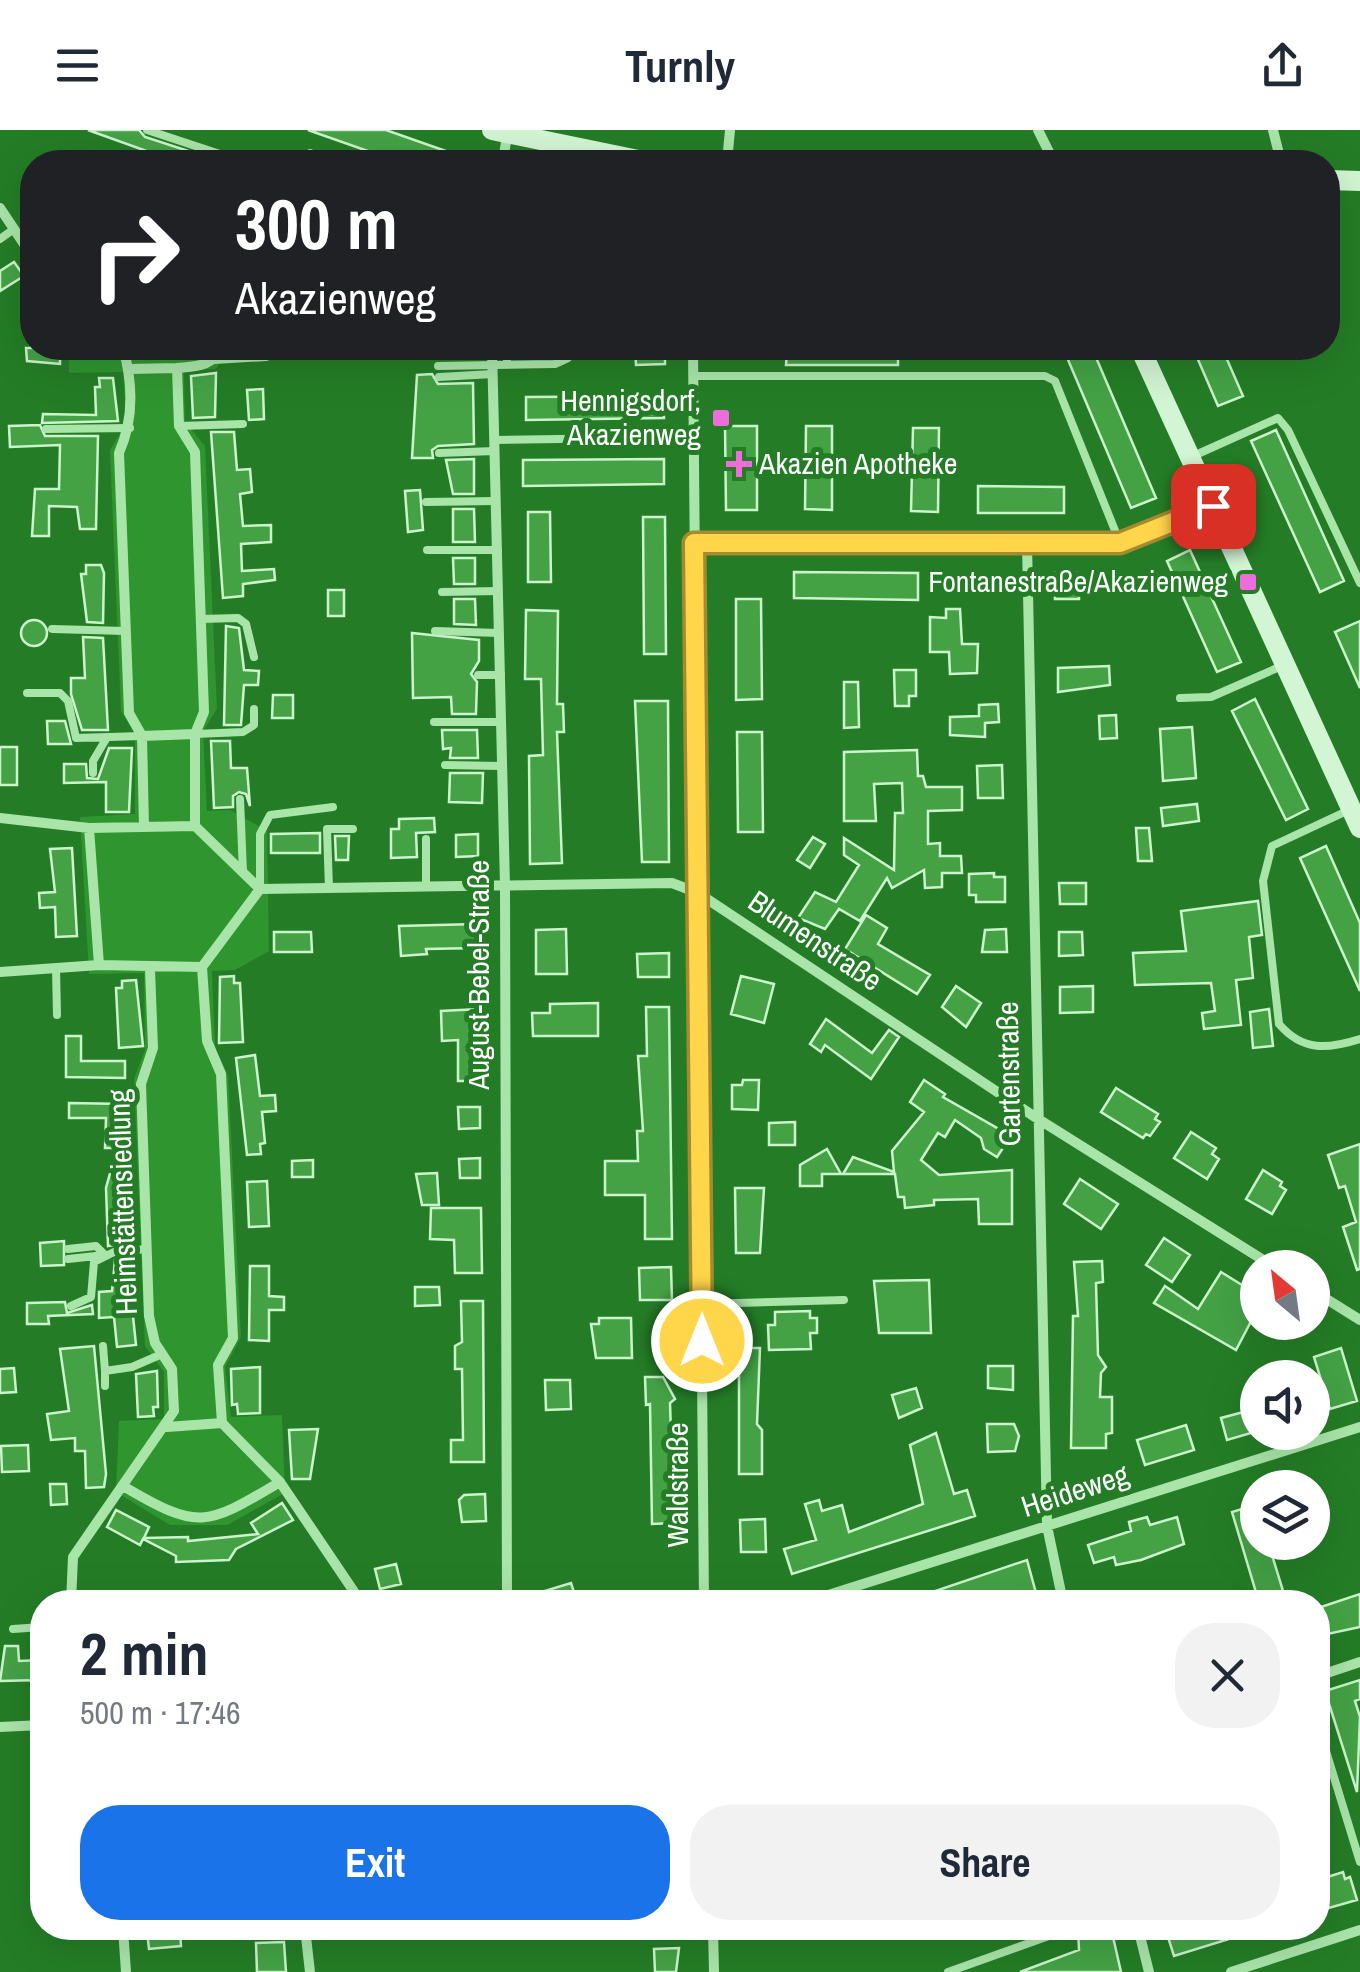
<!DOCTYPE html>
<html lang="en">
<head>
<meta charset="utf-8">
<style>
	body { margin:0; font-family:"Archivo Narrow",sans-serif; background:#f2f2f3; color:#1f2937; height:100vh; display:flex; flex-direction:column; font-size:38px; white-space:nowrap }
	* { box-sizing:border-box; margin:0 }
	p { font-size:32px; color:#747a83 }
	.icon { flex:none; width:55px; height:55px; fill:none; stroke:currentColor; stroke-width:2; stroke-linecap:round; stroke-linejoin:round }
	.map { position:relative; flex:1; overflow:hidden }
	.panel { position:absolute; left:30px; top:1460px; width:1300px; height:350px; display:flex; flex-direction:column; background:#fff; border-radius:40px; box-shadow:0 10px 40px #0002 }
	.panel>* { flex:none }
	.hud { position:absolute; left:20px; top:20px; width:1320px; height:210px; border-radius:40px; box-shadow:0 10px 40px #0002; background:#202124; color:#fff; overflow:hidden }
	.needle { width:65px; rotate:331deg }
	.tools { position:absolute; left:1240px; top:1120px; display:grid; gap:20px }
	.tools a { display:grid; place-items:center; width:90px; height:90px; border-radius:50%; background:#fff; box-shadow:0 10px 40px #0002; font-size:50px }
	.pin { position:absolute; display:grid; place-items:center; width:85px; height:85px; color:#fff; margin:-42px; border-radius:20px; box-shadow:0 5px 15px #0006 }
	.me { position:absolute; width:110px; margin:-55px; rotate:0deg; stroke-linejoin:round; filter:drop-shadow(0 0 8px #0008) }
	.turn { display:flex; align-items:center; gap:35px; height:210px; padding:0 50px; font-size:45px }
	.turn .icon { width:130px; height:130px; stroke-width:2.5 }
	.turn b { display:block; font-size:70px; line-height:85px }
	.round { display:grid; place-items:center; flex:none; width:105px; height:105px; border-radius:40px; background:#f2f2f3 }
	.headline { display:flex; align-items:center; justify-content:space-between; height:170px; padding:0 50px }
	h1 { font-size:60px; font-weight:700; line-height:75px }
	.cta { display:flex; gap:20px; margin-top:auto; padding:20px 50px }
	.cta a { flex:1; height:115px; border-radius:40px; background:#1a73e8; color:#fff; font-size:40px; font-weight:700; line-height:115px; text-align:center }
	.cta a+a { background:#f2f2f3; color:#1f2937 }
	header { display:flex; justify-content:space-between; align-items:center; height:130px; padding:0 50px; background:#fff; font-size:45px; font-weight:700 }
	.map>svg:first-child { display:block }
	.green { fill:#2f952f }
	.building { fill:#44a245; stroke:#ccf4cc; stroke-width:2.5 }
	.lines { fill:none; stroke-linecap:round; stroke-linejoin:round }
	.lane { stroke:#a9e5a9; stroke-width:8 }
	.street { stroke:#a9e5a9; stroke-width:10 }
	.secondary { stroke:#d2f5d3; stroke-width:20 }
	.route-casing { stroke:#a68a30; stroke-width:25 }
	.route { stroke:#ffd54a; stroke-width:18 }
	.poi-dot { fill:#ef6dda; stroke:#247d26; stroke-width:4 }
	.labels { text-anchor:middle; stroke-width:10; stroke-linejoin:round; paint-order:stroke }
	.poi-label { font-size:30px; fill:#fff; stroke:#247d26; text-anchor:end }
	.street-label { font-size:30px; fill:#fff; stroke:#247d26 }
</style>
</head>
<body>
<header><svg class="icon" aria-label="menu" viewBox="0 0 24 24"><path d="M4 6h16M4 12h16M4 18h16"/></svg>Turnly<svg class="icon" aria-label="share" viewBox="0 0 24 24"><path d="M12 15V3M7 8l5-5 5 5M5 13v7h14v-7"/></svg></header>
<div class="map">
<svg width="1360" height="1842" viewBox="0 0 1360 1842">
	<rect width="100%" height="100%" fill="#247d26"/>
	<path class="green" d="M69,218H229L216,239L184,241L185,292L205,316L217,579L203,601L207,681L230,680L267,701L269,821L235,840L212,841L215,918L228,945L241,1207L225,1237L231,1287L282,1285L285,1363L227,1395H170L116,1362L119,1291L164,1289V1242L145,1216L134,949L145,920L144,843L89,844L80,687L135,684V604L121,581L110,320L126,294L123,242L69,243Z"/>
	<path class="building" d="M88,0H139L145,7L222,32H177Z
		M308,0H386L477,32H399Z
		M14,132L24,146L0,161V141Z
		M26,218H60V234L27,231Z
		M635,218H665V234L636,235Z
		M1063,218H1092L1156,368L1131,378Z
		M1193,218H1222L1243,266L1218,276Z
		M787,220H898V235H786Z
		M216,243L215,287L193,288L191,246Z
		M432,244L438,254L473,253L474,314L438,316L432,320L433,328H412L417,245Z
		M99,248H113L118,291L42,293L43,284L96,285L95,257H100Z
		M263,259L264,289L249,290L247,260Z
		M664,266V288L526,290V267Z
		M40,295L45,306H98L96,399H80L77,377L49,376V406H32L35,359H59L60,315L10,317L9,296Z
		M725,296H757V380H726Z
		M806,296H832V380L805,379Z
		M913,298H939L938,382L911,381Z
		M1276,300L1344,451L1320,462L1251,311Z
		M211,302H234L237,340L250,339L252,362L240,364L243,396L271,395V412L241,414L242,441L274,439L275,450L243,454V466L223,468Z
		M474,329V364H453L446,330Z
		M664,329V354L523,356V330Z
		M978,356L1064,357V383H978Z
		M420,360L423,400L408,402L405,361Z
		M453,379H474L475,412H453Z
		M528,382H550L551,452H528Z
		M643,387H665L666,524H644Z
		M1190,420L1241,532L1217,542L1167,431Z
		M453,428H475V454H454Z
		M86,435H101L104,443L103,493L87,492L81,444H86Z
		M794,442L918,443V470L794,468Z
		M1054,443H1079V469H1055Z
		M328,460H344V486H328Z
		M454,469H475L476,495L454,494Z
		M736,469H761L762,569L736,570Z
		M946,479H960L962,514H978L977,543L950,544L949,522H930V487L946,488Z
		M526,480L558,481L557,574H563L564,602H557L562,733L530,734L529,626L543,625L541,549H525Z
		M21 503a13 13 0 1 1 26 0a13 13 0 1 1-26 0Z
		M1360,491V558L1335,502Z
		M226,496L239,498L244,540L259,541L258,555H244L241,595H224Z
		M412,503L479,510V531L471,544L477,552L476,584H452L451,567L413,568Z
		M83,507L103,508L108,600H82L71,564V548H85Z
		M1109,536L1110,555L1058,562V538Z
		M894,540H916V566H909V576H895Z
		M844,552H858L859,597L844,598Z
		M273,565H293V588H272Z
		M1255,569L1308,679L1286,690L1232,581Z
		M635,571H668L669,732H642Z
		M998,574L999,592L985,593V607L950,605V587L979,586V575Z
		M1116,585L1117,608L1100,609L1099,586Z
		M47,591H65L71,614H48Z
		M1192,597L1196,648L1163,651L1160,599Z
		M442,600H477L478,628H450L451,618L443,619Z
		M737,602H762L763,702H738Z
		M211,611H230L231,638H247L250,676L246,664L239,662L233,666V677L214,678Z
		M0,617H17V655H0Z
		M109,618H132L129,682H106V652L64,653V634H86L87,648L98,649Z
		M917,620L918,646H923L926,657H962V680L928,681V714L940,713V726H961L962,743H942V757L925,758L924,740L892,758L887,748L860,791L839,779L825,799L798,788L815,762L836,772L859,735L844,725V708L894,740L895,683H903L902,653L874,654L876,691H844V622Z
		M1002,635L1003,668H978L977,636Z
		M450,643H483L482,673L449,672Z
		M1197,674L1199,691L1163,696L1161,678Z
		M434,688L435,702L416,703L417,727L391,728V699H399V689Z
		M1136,698H1149L1152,731H1138Z
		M320,703V723H271V704Z
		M478,704V726L456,727V705Z
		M335,706H349L348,730H336Z
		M813,707L825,714L810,738L797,730Z
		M1326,716L1360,793V861L1300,728Z
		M72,718L77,806L56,807L55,777L40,778L39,763L55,762L50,719Z
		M994,743V747H1005V772H976V765H969V744Z
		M1059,753H1086V774H1060Z
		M1258,771L1262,805L1249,807L1253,848L1236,850L1241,895L1204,899L1202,883L1215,881L1211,853L1135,855L1133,823L1186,821L1181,781Z
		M866,785L887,798L878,814L930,845L917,864L845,819Z
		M476,794L477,818L426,819L427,824L401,826L399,796Z
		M566,799L567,844H536V800Z
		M1006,799L1007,822H982L985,800Z
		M274,802H311L312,822H274Z
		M1082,802L1083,825L1059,826V802Z
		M669,823V847H638L637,824Z
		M234,846V853H240L243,912L219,913L220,847Z
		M741,846L774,854L764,893L731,884Z
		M136,850L143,916L119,918L116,858H122V851Z
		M956,856L981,873L966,897L942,877Z
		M1093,856V882L1060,883V857Z
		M598,873V906H533L532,883H550V874Z
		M646,877H669L672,1109H645V1065H605V1031H638L637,1001H643L638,926H647Z
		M479,879V951H458V910L442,911L441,881Z
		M1269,879L1273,916L1253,918L1250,882Z
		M826,889L872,923L889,900L899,907L871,949L825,915L821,922L810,914Z
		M66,906H81V931H125V948L66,947Z
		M255,925L260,966L275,965L276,981L262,982L265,1013L260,1014L261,1024L247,1025L236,928Z
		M743,950H759L758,980L732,979V955H742Z
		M924,950L945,964L943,967L1011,1006L997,1027L984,1019L981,1008L955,990L945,1007L938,1003L921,1030L939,1045L1012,1040V1094H979L978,1069L934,1070V1075L905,1078L904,1067H898L895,1044H843L853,1027L894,1042L892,1021L924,982L910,972Z
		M1116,958L1158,984L1155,989L1160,992L1150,1006L1146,1004L1143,1008L1101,982Z
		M69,973L125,974L127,1113L108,1116L106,1058L117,1018H105L106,988H69Z
		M458,977H480V998L459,999Z
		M795,992V1015H769V993Z
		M1191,1002L1216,1018L1212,1024L1219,1029L1207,1049L1174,1028Z
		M1360,1014V1139L1357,1140L1343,1097L1356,1092L1345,1056L1339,1058L1328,1025Z
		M827,1019L841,1044H822V1056H800V1035Z
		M480,1028V1048H460L459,1029Z
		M313,1030V1047H292V1031Z
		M1263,1040L1282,1052L1280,1056L1286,1060L1272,1084L1246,1069Z
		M437,1043L439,1075H422L416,1044Z
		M1080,1049L1118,1074L1101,1099L1064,1074Z
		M267,1051L269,1096L249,1097L247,1052Z
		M735,1058H764L760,1123H736Z
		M431,1078H481L482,1143H455L454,1110L430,1109Z
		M1164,1108L1190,1125L1172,1152L1146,1135Z
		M64,1111V1135L41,1136L40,1113Z
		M127,1128L136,1215L117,1217L114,1187L99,1188V1162L112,1161L115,1130Z
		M1102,1131L1103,1152L1096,1153L1098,1225L1106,1237L1101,1243L1100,1267H1112V1303L1106,1304V1318H1071L1073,1186H1078L1074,1132Z
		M250,1136H269V1166L284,1167V1180H269V1211L249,1210Z
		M671,1137L672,1170H640L639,1138Z
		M1221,1142L1258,1165V1178L1236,1220L1154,1173L1165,1156L1198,1179Z
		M929,1150L931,1203H879L874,1151Z
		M415,1157H439L440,1175L415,1176Z
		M461,1171H483L484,1332H451V1310H463L462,1239H455V1216L462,1212Z
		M65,1172L67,1183L92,1175L93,1184L48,1186L49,1194H27V1173Z
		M810,1181V1188H817V1203H810L811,1219L769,1220L768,1195H775V1182Z
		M599,1188H631L632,1228H596L591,1194H599Z
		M94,1216L106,1344L104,1357L86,1358L85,1321H75V1308L51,1310L47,1284L69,1281L60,1219Z
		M744,1218H760L757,1294L762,1300V1344H739V1225H744Z
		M1341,1218L1357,1271L1330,1279L1314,1227Z
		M988,1236H1013V1260L988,1258Z
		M260,1237V1283L238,1284L237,1274L232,1275L231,1239Z
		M14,1238L16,1262L0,1263V1239Z
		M157,1241L158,1277H153L154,1286L138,1287L136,1244Z
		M645,1247H663L675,1269L670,1273L674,1393L652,1394L650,1274L646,1275Z
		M545,1250H570L571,1279L546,1280Z
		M916,1258L922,1278L899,1288L892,1265Z
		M1251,1280L1258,1301L1227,1310L1221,1288Z
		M987,1294H1014L1019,1306L1015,1321L988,1322Z
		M1186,1295L1194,1320L1145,1335L1137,1310Z
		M318,1299L310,1349H292L289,1300Z
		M936,1303L954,1364L967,1360L975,1386L792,1444L784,1419L816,1410L805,1374L819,1370L822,1381L842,1375L849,1402L923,1374L910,1315Z
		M28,1315L29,1341L2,1342L1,1316Z
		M50,1354H66L67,1374L51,1375Z
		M485,1364L486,1391L462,1392L459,1370L464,1365Z
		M282,1373L293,1390L236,1419L229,1430L176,1432V1426L143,1409L140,1415L107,1397L116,1380L149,1397L144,1408L188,1407V1411L258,1404L251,1393Z
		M1258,1374V1412H1268L1283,1461L1258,1469L1232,1382Z
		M1147,1387L1150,1395L1177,1387L1184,1414L1141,1430L1116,1435L1114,1427L1094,1433L1088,1415L1131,1401L1129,1392Z
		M765,1389L766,1422H741L740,1390Z
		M1027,1430L1036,1463L1017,1472H903Z
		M396,1434L401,1454L380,1459L375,1439Z
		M571,1453L577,1472H519L518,1469Z
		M1360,1464V1497L1318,1506V1478Z
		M5,1516H18L19,1531L42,1530V1550L0,1551Z
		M1360,1550V1569L1355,1571L1360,1587L1357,1662L1325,1561Z
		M1343,1742L1345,1749L1350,1747L1357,1770L1318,1781V1750Z
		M1111,1798L1121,1842H1020L1079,1820L1078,1799Z
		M1175,1798H1254L1255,1801L1174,1826L1167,1804L1176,1801Z
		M180,1800L181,1816L149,1819L147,1802Z
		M284,1812L286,1842H257L256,1813Z
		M679,1818L676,1842H655L654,1819Z"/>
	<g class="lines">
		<path class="lane" d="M147,0L244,32
			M0,109L14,99
			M507,218V234
			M214,230L266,227
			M438,236L555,234L568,228L575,218
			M693,246H1045L1055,251L1120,413
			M439,247L493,244
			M179,296L243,294
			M46,299L130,298
			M495,310L693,307
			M439,323L495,321
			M1191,327L1278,288L1288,300L1360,453
			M426,372L496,371
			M427,420H498
			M442,462L498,461
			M201,489L238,488L246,494L254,527
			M52,499L126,501
			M435,501L499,503
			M478,545H501
			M27,563H60L68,571L76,608L142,606
			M1180,568L1211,567L1284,535
			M434,592H501
			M195,604L243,602L254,595V579
			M445,635L501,636
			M93,643V631L106,609
			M240,669L243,743
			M1347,681L1272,716L1263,751L1279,894C1303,922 1328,919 1360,909
			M426,709V756
			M260,759V704L270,685L333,677
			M329,759L327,699H353
			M56,838L57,885
			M68,1129L105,1125L96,1116L68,1119
			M702,1174L844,1170
			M71,1176L91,1167L94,1132L114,1122L147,1119
			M103,1216L105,1241L132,1237L162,1224
			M105,1241V1256
			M13,1499L42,1497
			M1318,1595L1360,1732
			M948,1842L1071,1798"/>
		<path class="street" d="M1038,0L1054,32
			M1273,0L1281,32
			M305,32L310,24
			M503,32L507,5
			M727,32L730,0
			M0,78L32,126
			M123,218C133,253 134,289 119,323L129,583L142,606L144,697
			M492,218L505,756L507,1472
			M693,218L704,1472
			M129,239L177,238
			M694,413H1120L1213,376
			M1027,413L1047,1396L1063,1472
			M142,606L195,604
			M0,688L89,698L195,696L260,759
			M195,696V604L204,582L195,322L179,296L177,238C198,236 210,237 222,218
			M89,698L99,835
			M260,759L672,753L698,763L1035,987L1276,1138
			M202,837L207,911L221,944L233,1208L218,1235L222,1293L280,1352L361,1472
			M0,842L99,835L202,837L260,759
			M1312,1160L1360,1190
			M167,1297L222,1293
			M123,1356C199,1401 206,1396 280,1352
			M71,1472L73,1427L174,1281L172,1239L155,1213L149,1186L141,954L153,918L150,839
			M806,1472L1360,1297
			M1318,1546L1360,1532
			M0,1597L42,1595
			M123,1798L126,1842
			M305,1798L310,1842
			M713,1798L714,1842
			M1138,1798L1149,1842
			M1231,1842L1360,1800"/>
		<path class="secondary" d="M492,0L648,32
			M1328,50L1360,51
			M1140,218L1360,698"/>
	</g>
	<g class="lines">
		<g class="route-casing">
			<path id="route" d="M702,1211L694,413H1120L1213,376"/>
		</g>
		<use href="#route" class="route"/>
	</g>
	<g class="poi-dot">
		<rect x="711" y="278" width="20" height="20" rx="5"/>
		<path d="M734 319h10v10h10v10h-10v10h-10v-10h-10v-10h10z"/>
		<rect x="1238" y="442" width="20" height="20" rx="5"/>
	</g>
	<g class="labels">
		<g class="poi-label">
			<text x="701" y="281">Hennigsdorf,<tspan x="701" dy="34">Akazienweg</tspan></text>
			<text x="759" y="344" text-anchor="start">Akazien Apotheke</text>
			<text x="1228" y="462">Fontanestraße/Akazienweg</text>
		</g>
		<g class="street-label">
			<text transform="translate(815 811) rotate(34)" y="10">Blumenstraße</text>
			<text transform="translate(479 845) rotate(-90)" y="10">August-Bebel-Straße</text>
			<text transform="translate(1009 944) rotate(-91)" y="10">Gartenstraße</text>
			<text transform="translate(123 1072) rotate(-92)" y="10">Heimstättensiedlung</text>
			<text transform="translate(678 1355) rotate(-90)" y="10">Waldstraße</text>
			<text transform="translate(1075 1361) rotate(-18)" y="10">Heideweg</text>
		</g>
	</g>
</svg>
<div class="tools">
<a><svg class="needle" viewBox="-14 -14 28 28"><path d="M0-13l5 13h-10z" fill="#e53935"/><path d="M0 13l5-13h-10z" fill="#747a83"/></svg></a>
<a><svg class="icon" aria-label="sound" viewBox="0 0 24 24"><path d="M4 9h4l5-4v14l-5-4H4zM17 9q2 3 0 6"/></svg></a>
<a><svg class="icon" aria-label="layers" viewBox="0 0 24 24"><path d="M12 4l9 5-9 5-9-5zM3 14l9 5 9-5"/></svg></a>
</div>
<div class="pin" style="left:1213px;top:376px;background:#d93025"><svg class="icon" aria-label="arrive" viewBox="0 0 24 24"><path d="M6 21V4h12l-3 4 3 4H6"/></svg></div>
<svg class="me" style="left:702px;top:1211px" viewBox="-20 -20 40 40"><circle r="17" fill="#ffd54a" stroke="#fff" stroke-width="3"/><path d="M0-11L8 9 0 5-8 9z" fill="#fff"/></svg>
<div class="hud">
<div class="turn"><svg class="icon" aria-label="right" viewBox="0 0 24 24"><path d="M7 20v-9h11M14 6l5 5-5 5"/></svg><div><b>300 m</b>Akazienweg</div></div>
</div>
<section class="panel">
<div class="headline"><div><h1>2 min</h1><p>500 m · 17:46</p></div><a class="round"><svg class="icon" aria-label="close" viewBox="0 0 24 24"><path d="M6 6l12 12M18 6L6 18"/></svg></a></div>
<div class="cta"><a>Exit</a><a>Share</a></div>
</section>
</div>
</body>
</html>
